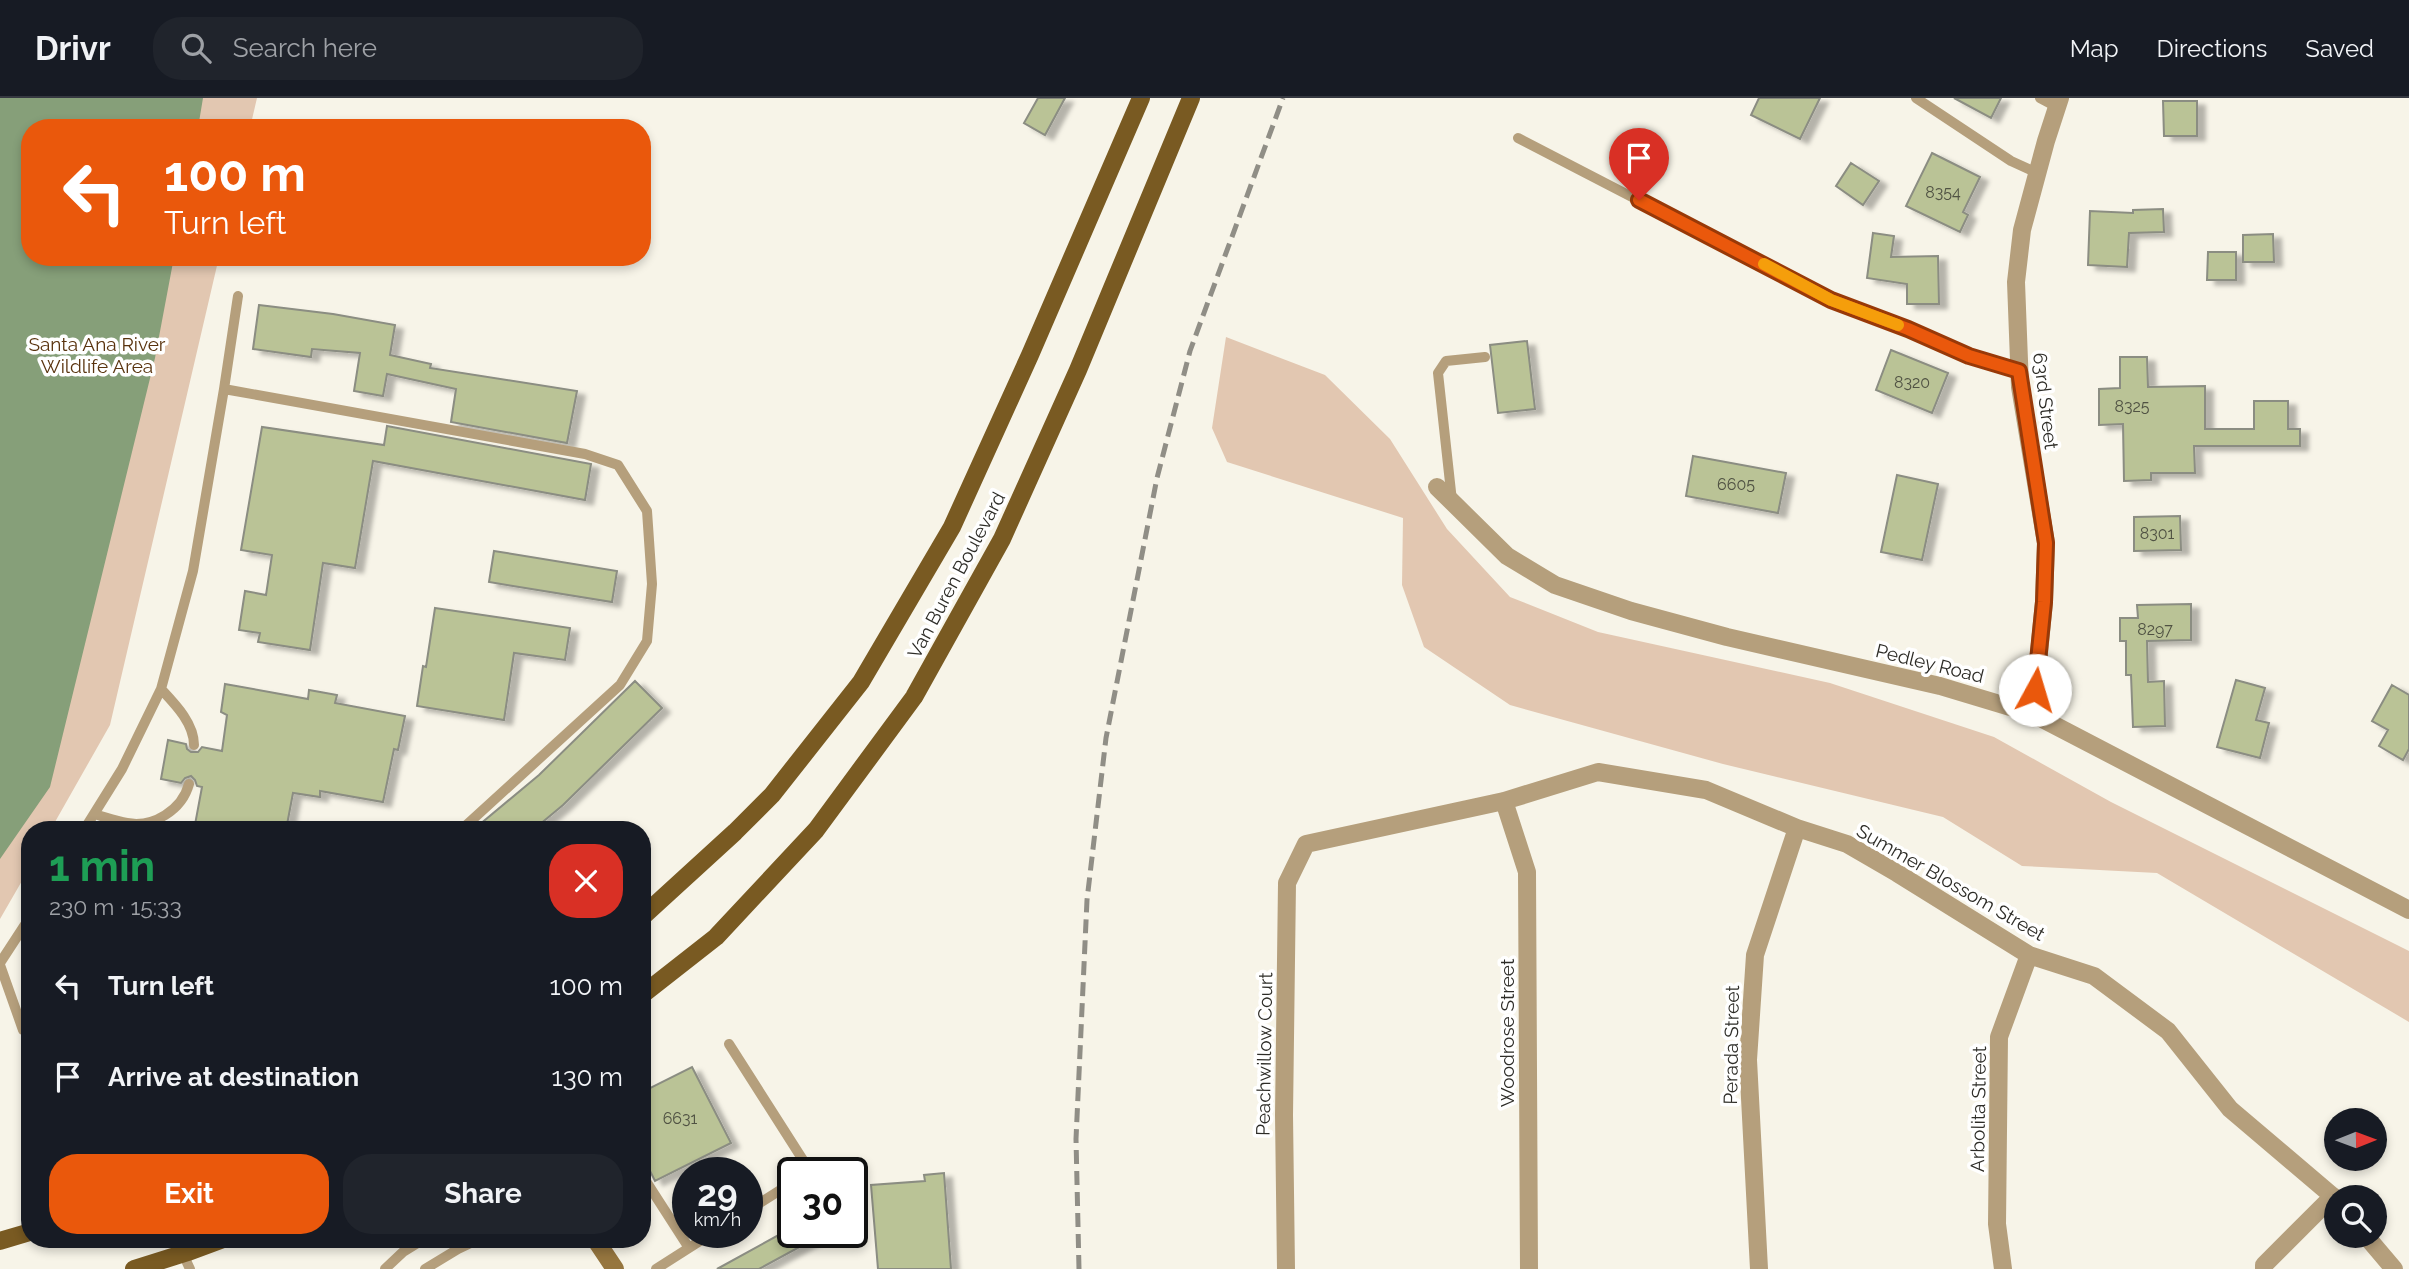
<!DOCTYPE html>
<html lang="en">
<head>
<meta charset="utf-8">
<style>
	body { margin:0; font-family:Raleway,sans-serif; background:#20242c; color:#f1f3f6; height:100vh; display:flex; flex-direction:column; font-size:26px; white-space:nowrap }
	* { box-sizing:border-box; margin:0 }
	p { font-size:23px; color:#9ea1a6 }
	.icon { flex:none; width:38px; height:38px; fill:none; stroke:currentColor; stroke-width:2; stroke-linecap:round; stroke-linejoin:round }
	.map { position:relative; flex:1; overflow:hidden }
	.drawer { position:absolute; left:21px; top:723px; width:630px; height:427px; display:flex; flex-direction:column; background:#171b24; border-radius:28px; box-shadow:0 4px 10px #0003 }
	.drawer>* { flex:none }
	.guide { position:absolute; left:21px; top:21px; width:630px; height:147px; border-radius:28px; box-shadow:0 4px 10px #0003; background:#ea580c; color:#fff; overflow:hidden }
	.needle { width:46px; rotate:89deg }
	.buttons { position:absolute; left:2324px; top:1010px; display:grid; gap:14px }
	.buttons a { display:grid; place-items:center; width:63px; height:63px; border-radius:50%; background:#171b24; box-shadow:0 4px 10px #0003; font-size:35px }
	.speed { position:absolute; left:672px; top:1059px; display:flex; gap:14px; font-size:35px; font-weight:700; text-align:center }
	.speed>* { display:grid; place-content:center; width:91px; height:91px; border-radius:50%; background:#171b24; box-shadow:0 4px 10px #0003; line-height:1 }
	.speed small { font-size:18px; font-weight:400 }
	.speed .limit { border:4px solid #111; border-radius:10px; background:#fff; color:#111 }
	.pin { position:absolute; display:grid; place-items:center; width:60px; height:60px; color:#fff; margin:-72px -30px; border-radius:50% 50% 50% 0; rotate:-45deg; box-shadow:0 0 7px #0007 }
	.pin .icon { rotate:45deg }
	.me { position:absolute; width:77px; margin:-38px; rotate:6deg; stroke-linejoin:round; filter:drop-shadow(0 0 5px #0008) }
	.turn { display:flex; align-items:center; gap:24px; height:147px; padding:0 28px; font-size:32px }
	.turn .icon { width:91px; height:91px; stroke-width:2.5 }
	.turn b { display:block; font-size:49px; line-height:60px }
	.round { display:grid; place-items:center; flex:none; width:74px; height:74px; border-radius:28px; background:#20242c }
	.summary { display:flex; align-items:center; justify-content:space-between; height:119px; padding:0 28px }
	h1 { font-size:42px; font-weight:700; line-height:52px; color:#1e9e55 }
	.button { display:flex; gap:14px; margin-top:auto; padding:14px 28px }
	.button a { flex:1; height:80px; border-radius:28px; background:#ea580c; color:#fff; font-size:28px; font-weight:700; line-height:80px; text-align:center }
	.button a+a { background:#20242c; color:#f1f3f6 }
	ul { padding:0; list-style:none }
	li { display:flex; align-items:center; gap:21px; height:91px; padding:0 28px }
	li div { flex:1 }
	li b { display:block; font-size:26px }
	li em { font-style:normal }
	header { display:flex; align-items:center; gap:42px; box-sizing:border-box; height:98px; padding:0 35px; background:#171b24; border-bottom:2px solid #363941 }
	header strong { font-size:33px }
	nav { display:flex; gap:38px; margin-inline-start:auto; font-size:24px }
	.search { width:490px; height:63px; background:#20242c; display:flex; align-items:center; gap:18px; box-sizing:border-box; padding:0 24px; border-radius:28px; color:#9ea1a6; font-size:26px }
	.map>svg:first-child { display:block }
	.green { fill:#e2c7b1 }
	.water { fill:#869f79 }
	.building { fill:#bac396; stroke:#8b8d82; stroke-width:2; filter:url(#shadow) }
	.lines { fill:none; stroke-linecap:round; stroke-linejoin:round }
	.service { stroke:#b59f7c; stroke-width:10 }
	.minor { stroke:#b59f7c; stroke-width:18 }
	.secondary { stroke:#96763f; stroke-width:18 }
	.primary { stroke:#795a22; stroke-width:18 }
	.rail { stroke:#908e86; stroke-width:5; stroke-dasharray:14 7; stroke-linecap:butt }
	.route-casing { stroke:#983908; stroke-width:18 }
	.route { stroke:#ea580c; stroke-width:12 }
	.slow { stroke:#f59e0b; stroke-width:12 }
	.labels { text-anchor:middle; stroke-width:7; stroke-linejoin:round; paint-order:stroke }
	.number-label { font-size:16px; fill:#505243 }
	.park-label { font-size:19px; fill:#59330e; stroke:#fff }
	.street-label { font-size:19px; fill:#2d2c27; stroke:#fff }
</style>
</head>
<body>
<header>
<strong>Drivr</strong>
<div class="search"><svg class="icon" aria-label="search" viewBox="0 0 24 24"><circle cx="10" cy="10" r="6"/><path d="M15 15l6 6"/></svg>Search here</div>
<nav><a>Map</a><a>Directions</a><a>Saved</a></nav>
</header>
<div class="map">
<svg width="2409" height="1171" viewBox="0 0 2409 1171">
	<defs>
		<filter id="shadow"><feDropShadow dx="8" dy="4.5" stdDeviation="2" flood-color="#0004"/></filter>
	</defs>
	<rect width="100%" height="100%" fill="#f7f4e8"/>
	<path class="green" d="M0,0H257L250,30H30V159H219L110,627L51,731L30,732V769L0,821Z
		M1226,239L1325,277L1390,341L1447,431L1510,499L1598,534L1830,585L1994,639L2111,704L2409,853V924L2157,775L2022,768L1943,719L1723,666L1510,607L1424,549L1402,487L1403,420L1227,364L1212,330Z"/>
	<path class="water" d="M0,0H203L198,30H30V159H174L155,260L50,689L0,761Z"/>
	<path class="building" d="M1038,0H1065L1045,37L1024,25Z
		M1759,0H1820L1800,41L1751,17Z
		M1954,0H2001L1991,20Z
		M2163,3H2197V38H2164Z
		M1932,55L1980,79L1963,114L1968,117L1960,134L1906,108Z
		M1851,65L1879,83L1863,107L1836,88Z
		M2163,111L2164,134L2129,135L2127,169L2088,167L2090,113L2133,115V112Z
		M1873,135L1894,138L1891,159L1938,158L1939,206H1907V186L1867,180Z
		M2273,136L2274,164H2243V137Z
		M2208,154H2236V182H2207Z
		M259,207L333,216L395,227L390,257L431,266L430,270L577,293L567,345L451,324L456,291L387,276L383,298L354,293L360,255L312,251L311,259L253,251Z
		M1527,243L1535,311L1498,315L1490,247Z
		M1891,252L1948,275L1932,315L1876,292Z
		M2120,259H2147L2148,289L2205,288V331H2254V303H2288V331H2300V348H2194L2195,375H2151V382L2124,383L2123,326L2099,327V291L2120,290Z
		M387,328L591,366L585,402L373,363L355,470L323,465L310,552L258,544L260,535L239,532L245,493L266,497L272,457L241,452L262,329L384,347Z
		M1693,358L1786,375L1778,415L1686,398Z
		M1897,377L1938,386L1922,462L1881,454Z
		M2180,418L2181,452L2134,453V419Z
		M494,453L617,473L612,504L489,484Z
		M2191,506V542L2147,543L2148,584L2164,583L2165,628L2133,629L2131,577H2126V543H2120V520H2138L2137,507Z
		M435,510L570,530L565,562L514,555L504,622L417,608L423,568L426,569Z
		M2236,582L2265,590L2256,622L2269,625L2260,660L2217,649Z
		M635,583L662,610L563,707L533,732H473L539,677Z
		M225,586L308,601L309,592L337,597L335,605L405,618L398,652L394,651L383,704L320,693V699L293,695L286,732H194L202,689L197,688L195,682L191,678L185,680L181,685L161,681L168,642L186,646L187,651L191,654H198L202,649L222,653L227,617L221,614Z
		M2392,587L2409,597V651L2403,662L2379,648L2388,632L2372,623Z
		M692,969L731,1045L655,1083L642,1057V994Z
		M944,1075L951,1171H878L871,1087L925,1083L924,1077Z
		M784,1134H827L759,1171H717Z"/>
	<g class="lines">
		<path class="service" d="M1916,0L2011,63L2037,75
			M2040,0L2057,9
			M1518,40L1831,202L1908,231L1969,258L2019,273
			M224,291L238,198
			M1452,403L1438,275L1446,263L1485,259
			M161,591C175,606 194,625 194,647
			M94,716C105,719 116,723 127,725C153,730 182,712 189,686
			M84,732L122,671L161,591L193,473L224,291L585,356L618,367L647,413L652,486L647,543L620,587L461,732
			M0,865L30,819
			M0,867L23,932
			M729,946L810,1073L808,1074
			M642,1077L689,1150
			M747,1113L793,1084
			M183,1156L190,1171
			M385,1171L403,1154L424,1141
			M425,1171L458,1151L479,1141
			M656,1171L714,1134"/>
		<path class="minor" d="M1437,389L1507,458L1555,487L1631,513L1727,539L1940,588L2033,616L2409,812
			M2033,616L2044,504L2046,445L2020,289L2016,184L2022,132L2046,43L2060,0
			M1504,703L1527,774L1529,1171
			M2366,1138L2394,1171
			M1286,1171L1284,1017L1287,785L1306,746L1504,703L1598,674L1706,692L1797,730L1847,746L1897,775L2029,857L2094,878L2168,933L2230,1011L2336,1101
			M1759,1171L1748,962L1755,857L1797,730
			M2003,1171L1997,1126L1999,939L2029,857
			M2264,1171V1167L2333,1098"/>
		<path class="secondary" d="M595,1141L615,1171"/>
		<path class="primary" d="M642,819L735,734L772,697L861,584L952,429L1030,257L1141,0
			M642,897L716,839L816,732L914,599L1002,441L1078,272L1191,0
			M0,1143L30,1134
			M134,1171L188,1154L223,1141"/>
		<path class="rail" d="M1079,1171L1076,1041L1087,802L1106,640L1157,380L1190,253L1283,0"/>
	</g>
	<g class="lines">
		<g class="route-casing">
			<path id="route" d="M1639,102L1831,202L1908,231L1969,258L2019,273L2046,445L2044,504L2035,592"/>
		</g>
		<use href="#route" class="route"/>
		<path class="slow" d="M1764,166L1831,202L1898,227"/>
	</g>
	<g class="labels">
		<g class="number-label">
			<text x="1943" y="100">8354</text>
			<text x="1912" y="290">8320</text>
			<text x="2132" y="314">8325</text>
			<text x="1736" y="392">6605</text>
			<text x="2157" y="441">8301</text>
			<text x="2155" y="537">8297</text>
			<text x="680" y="1026">6631</text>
		</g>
		<g class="park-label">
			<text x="97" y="253">Santa Ana River<tspan x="97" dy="22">Wildlife Area</tspan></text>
		</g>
		<g class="street-label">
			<text transform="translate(2046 303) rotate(83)" y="7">63rd Street</text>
			<text transform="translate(956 477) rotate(-62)" y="7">Van Buren Boulevard</text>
			<text transform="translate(1930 565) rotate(14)" y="7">Pedley Road</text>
			<text transform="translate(1951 784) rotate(30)" y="7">Summer Blossom Street</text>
			<text transform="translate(1507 935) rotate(-90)" y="7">Woodrose Street</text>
			<text transform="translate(1731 947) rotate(-89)" y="7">Perada Street</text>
			<text transform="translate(1264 956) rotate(-89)" y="7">Peachwillow Court</text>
			<text transform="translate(1978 1011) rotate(-89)" y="7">Arbolita Street</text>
		</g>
	</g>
</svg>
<div class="buttons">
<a><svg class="needle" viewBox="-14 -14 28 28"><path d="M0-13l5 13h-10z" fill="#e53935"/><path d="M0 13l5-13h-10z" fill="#9ea1a6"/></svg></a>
<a><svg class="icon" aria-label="search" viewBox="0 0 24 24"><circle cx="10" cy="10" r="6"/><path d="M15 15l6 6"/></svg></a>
</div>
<div class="speed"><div>29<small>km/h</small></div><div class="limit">30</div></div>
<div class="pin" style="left:1639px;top:102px;background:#d93025"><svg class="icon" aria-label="arrive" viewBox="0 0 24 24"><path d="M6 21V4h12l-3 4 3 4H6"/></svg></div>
<svg class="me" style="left:2035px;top:592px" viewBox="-20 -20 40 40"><circle r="19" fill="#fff"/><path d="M0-13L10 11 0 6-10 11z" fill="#ea580c"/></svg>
<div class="guide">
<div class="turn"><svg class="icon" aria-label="left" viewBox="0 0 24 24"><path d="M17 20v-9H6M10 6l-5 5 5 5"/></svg><div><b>100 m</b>Turn left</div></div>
</div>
<section class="drawer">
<div class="summary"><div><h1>1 min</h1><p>230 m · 15:33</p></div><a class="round" style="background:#d93025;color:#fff"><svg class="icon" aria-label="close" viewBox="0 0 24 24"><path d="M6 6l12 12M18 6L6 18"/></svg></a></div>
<ul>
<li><svg class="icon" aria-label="left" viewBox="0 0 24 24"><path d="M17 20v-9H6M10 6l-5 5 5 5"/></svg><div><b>Turn left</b></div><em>100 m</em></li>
<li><svg class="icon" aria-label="arrive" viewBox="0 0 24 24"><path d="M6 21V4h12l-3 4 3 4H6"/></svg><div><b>Arrive at destination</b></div><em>130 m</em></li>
</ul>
<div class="button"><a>Exit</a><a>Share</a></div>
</section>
</div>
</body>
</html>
